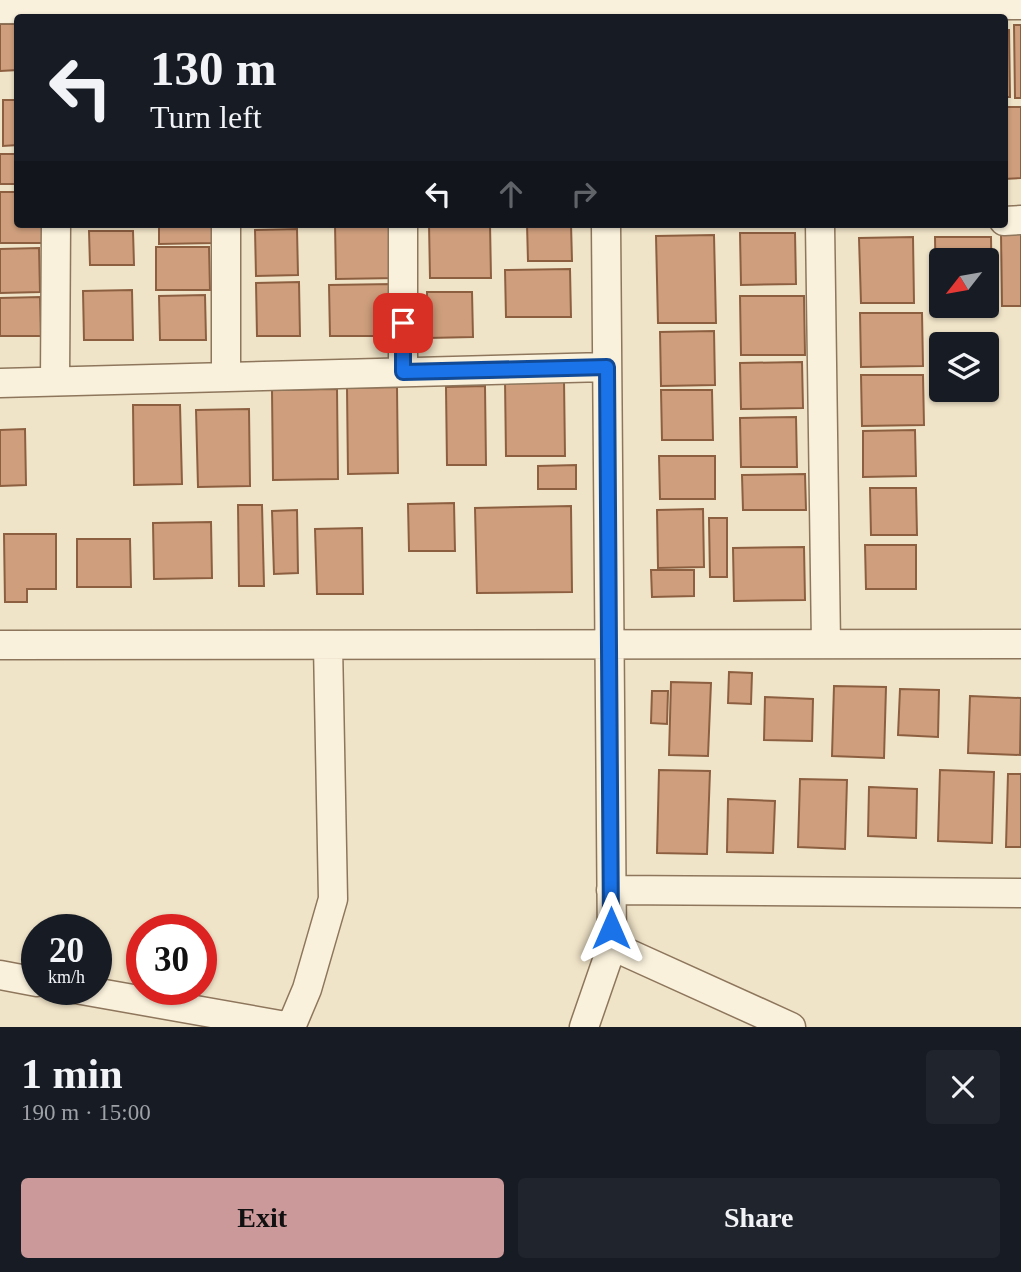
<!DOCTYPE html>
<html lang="en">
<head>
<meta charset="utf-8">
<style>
	body { margin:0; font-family:"Times New Roman",serif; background:#20242c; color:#f1f3f6; height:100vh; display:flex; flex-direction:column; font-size:26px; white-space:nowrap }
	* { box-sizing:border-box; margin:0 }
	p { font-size:23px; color:#9ea1a6 }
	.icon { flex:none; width:38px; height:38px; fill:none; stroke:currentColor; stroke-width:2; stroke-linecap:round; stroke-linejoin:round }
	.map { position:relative; height:1027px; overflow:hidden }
	.details { display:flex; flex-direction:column; background:#171b24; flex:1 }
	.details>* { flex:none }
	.banner { position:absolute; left:14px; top:14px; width:994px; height:214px; border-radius:7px; box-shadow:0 2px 5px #0004; background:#171b24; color:#f1f3f6; overflow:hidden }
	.needle { width:46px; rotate:239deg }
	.fabs { position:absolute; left:929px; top:248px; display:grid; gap:14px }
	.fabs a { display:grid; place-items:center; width:70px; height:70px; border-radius:7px; background:#171b24; box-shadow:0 2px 5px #0004; font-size:35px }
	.speed { position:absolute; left:21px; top:914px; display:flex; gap:14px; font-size:35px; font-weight:700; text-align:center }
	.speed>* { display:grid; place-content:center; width:91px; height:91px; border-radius:50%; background:#171b24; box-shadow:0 2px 5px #0004; line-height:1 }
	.speed small { font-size:18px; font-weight:400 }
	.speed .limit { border:10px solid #d22; background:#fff; color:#111 }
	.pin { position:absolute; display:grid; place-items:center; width:60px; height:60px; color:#fff; margin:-30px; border-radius:14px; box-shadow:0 4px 10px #0006 }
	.me { position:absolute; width:77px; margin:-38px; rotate:0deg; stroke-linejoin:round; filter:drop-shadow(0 0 5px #0008) }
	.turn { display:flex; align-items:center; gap:24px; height:147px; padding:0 21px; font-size:32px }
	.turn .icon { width:91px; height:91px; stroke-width:2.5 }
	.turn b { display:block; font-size:49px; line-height:60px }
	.lanes { display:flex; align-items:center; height:66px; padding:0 21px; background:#0003; justify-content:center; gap:35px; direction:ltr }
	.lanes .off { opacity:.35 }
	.round { display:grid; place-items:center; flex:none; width:74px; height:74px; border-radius:7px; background:#20242c }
	.headline { display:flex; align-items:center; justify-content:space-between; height:119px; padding:0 21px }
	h1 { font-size:42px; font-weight:800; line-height:52px }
	.button { display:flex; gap:14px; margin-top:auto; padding:14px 21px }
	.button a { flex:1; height:80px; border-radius:7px; background:#cc999b; color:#111; font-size:28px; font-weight:800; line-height:80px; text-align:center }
	.button a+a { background:#20242c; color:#f1f3f6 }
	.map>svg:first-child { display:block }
	.building { fill:#cf9f7d; stroke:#8d5f41; stroke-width:2 }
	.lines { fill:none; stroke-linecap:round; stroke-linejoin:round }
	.minor-casing { stroke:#8d765c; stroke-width:31 }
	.minor { stroke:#faf1dc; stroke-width:28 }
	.route-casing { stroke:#114b97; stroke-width:18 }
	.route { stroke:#1a73e8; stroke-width:12 }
</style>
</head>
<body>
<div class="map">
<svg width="1021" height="1027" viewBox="0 0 1021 1027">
	<rect width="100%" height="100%" fill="#f0e4c8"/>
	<path class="building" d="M0,24H18V70L0,71Z
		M1014,25H1021V98H1015Z
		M1004,30H1009L1010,97H1004Z
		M3,100H18V145L3,146Z
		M1004,107H1021V178L1004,179Z
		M0,154H18V184H0Z
		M0,192H18V224H43V243H0Z
		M159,224H214V243L159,244Z
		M335,224H396L397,278L336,279Z
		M429,224H490L491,278H430Z
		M527,224H571L572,261H528Z
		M297,229L298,275L256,276L255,230Z
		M89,231H133L134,265H90Z
		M1021,232V306H1002L1001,233Z
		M740,233H795L796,284L741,285Z
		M714,235L716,323H658L656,236Z
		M913,237L914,303H861L859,238Z
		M935,237H991L992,300H987V261H942V300H936Z
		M156,247H209L210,290H156Z
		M39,248L40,292L0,293V249Z
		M570,269L571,317H506L505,270Z
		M299,282L300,336H257L256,283Z
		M393,284L394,336H330L329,285Z
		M132,290L133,340H84L83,291Z
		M427,292H472L473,337L428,338Z
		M205,295L206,340H160L159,296Z
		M740,296H804L805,355H741Z
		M40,297L41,336H0V298Z
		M860,313H922L923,366L861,367Z
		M714,331L715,385L661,386L660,332Z
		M802,362L803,408L741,409L740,363Z
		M861,375H923L924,425L862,426Z
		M505,380H564L565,456H506Z
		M485,386L486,465H447L446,387Z
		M397,387L398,473L348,474L347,388Z
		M337,389L338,479L273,480L272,390Z
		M661,390H712L713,440H662Z
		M133,405H180L182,484L134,485Z
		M249,409L250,486L198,487L196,410Z
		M796,417L797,467H741L740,418Z
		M25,429L26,485L0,486V430Z
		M915,430L916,476L863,477V431Z
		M659,456H715V499H660Z
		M576,465V489H538V466Z
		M805,474L806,510H743L742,475Z
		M870,488H916L917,535H871Z
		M454,503L455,551H409L408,504Z
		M238,505H262L264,586H239Z
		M571,506L572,592L477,593L475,508Z
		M703,509L704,567L658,568L657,510Z
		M297,510L298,573L274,574L272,511Z
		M709,518H727V577H710Z
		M211,522L212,578L154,579L153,523Z
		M362,528L363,594H317L315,529Z
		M4,534H56V589H27V602H5Z
		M77,539H130L131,587H77Z
		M865,545H916V589H866Z
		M804,547L805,600L734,601L733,548Z
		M651,570H694V596L652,597Z
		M729,672L752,673L751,704L728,703Z
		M671,682L711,683L708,756L669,755Z
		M834,686L886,687L884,758L832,756Z
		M900,689L939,690L938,737L898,735Z
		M652,691H668L667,724L651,723Z
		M970,696L1021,698L1020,755L968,753Z
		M765,697L813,699L812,741L764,740Z
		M659,770L710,771L707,854L657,853Z
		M940,770L994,772L992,843L938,841Z
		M1008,774H1021V847H1006Z
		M800,779L847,780L845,849L798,847Z
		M869,787L917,789L916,838L868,836Z
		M728,799L775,801L773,853L727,852Z"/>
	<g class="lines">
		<g class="minor-casing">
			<path id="minor" d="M0,9L1021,5
				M1004,221L1021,220
				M226,224V377
				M403,224V372
				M820,224L826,644
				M55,381L56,224
				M0,383L607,367
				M0,645L1021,644
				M611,890L1021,893
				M612,946L791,1027
				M0,975L37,982
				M76,989L291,1027
				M291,1027L307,989L333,899L328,645
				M584,1027L612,946L606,224"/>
		</g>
		<use href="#minor" class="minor"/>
	</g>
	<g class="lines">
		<g class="route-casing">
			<path id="route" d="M403,323V372L607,367L611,928"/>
		</g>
		<use href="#route" class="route"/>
	</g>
</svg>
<div class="fabs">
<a><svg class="needle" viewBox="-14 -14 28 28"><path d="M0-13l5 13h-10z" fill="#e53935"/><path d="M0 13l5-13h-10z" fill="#9ea1a6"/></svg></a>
<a><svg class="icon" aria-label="layers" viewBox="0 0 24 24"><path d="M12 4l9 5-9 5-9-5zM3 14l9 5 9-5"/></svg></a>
</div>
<div class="speed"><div>20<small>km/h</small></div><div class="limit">30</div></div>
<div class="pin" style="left:403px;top:323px;background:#d93025"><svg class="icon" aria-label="arrive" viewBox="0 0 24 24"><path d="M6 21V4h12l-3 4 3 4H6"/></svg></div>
<svg class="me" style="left:611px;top:928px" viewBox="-20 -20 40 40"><path d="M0-17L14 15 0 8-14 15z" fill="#1a73e8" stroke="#fff" stroke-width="4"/></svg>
<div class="banner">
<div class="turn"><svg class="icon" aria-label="left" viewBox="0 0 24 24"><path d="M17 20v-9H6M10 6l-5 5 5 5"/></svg><div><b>130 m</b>Turn left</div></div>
<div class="lanes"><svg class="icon" aria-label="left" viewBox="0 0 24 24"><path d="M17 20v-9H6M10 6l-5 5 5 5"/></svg><svg class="icon off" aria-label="ahead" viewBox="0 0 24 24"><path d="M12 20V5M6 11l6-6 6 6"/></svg><svg class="icon off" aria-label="right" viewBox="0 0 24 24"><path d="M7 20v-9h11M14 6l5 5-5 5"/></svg></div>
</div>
</div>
<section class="details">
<div class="headline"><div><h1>1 min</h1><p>190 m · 15:00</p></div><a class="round"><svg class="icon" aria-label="close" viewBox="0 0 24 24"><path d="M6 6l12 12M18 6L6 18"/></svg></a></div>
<div class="button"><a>Exit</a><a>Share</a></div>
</section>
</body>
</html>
